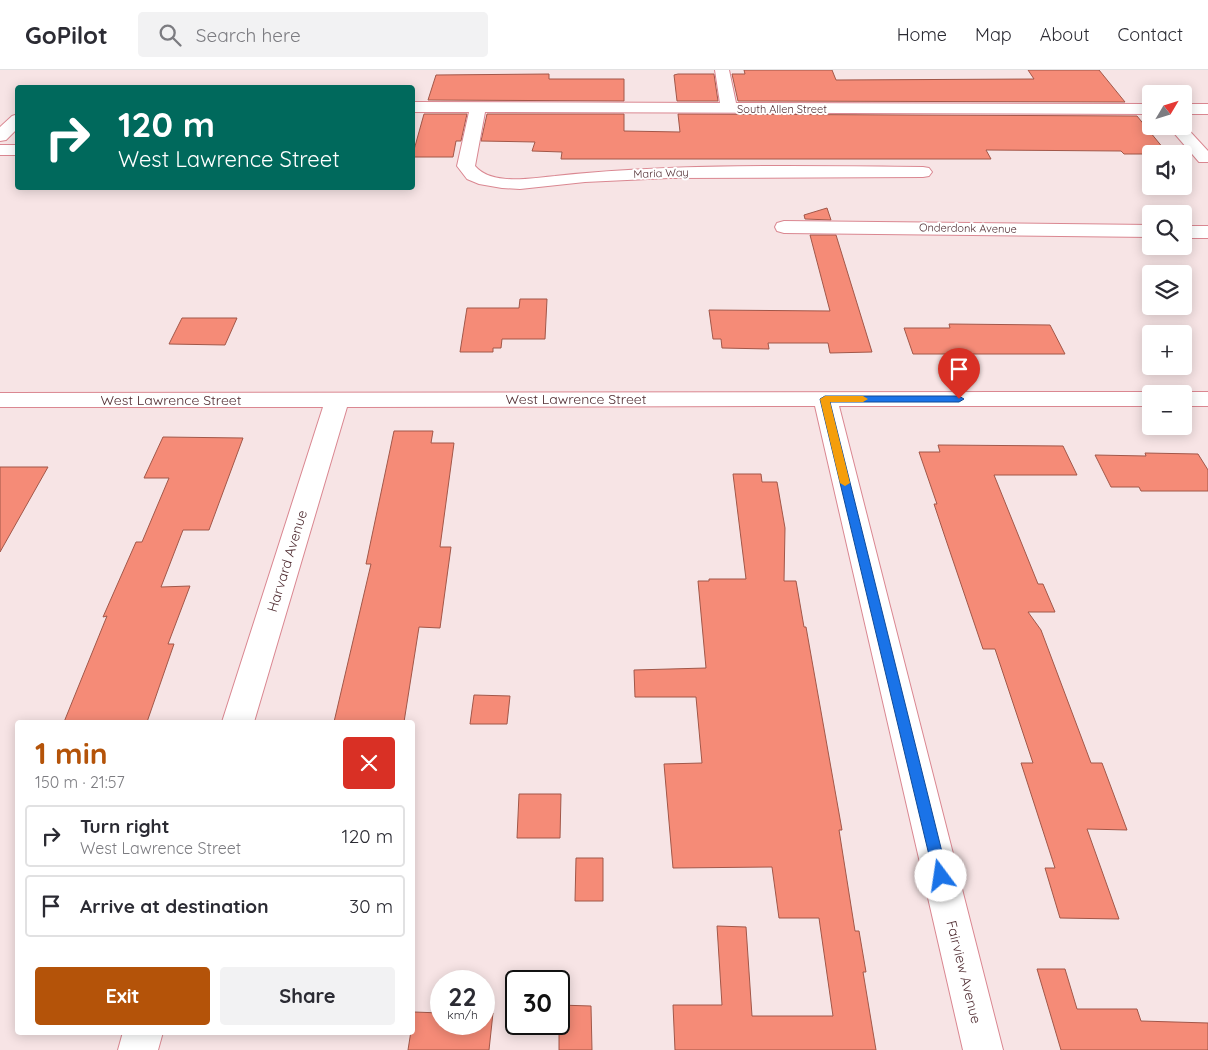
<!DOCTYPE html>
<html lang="en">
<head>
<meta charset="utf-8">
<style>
	body { margin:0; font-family:Quicksand,sans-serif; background:#f2f2f3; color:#2b2b33; height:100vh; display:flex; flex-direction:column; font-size:19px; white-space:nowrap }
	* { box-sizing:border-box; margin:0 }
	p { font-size:16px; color:#7c7c81 }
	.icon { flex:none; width:28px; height:28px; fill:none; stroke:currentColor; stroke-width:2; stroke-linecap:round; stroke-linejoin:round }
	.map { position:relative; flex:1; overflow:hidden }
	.details { position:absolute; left:15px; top:650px; width:400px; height:315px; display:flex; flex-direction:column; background:#fff; border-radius:5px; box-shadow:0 2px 12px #0003 }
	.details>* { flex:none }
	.banner { position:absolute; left:15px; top:15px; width:400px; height:105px; border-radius:5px; box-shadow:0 2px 12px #0003; background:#00695c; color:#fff; overflow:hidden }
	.needle { width:32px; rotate:52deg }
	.controls { position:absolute; left:1142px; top:15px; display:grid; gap:10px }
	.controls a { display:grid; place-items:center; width:50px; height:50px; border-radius:5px; background:#fff; box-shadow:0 2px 12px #0003; font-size:25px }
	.speed { position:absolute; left:430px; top:900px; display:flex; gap:10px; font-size:25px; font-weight:700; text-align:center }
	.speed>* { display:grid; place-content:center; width:65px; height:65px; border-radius:50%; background:#fff; box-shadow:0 2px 12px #0003; line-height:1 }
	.speed small { font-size:12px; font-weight:400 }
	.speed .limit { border:2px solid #111; border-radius:8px; background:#fff; color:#111 }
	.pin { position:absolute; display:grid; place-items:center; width:42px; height:42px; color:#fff; margin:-51px -21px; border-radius:50% 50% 50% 0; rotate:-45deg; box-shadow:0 0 5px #0007 }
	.pin .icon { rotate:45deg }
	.me { position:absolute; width:55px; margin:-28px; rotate:346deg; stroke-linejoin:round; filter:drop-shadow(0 0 4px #0008) }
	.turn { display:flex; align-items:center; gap:18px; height:105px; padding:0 20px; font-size:22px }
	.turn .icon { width:65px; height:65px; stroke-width:2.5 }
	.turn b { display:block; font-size:35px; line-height:42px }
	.round { display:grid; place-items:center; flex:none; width:52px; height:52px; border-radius:5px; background:#f2f2f3 }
	.summary { display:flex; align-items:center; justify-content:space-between; height:85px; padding:0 20px }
	h1 { font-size:30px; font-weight:700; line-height:38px; color:#b45309 }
	.action { display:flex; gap:10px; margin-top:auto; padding:10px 20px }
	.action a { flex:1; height:58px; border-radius:5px; background:#b45309; color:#fff; font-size:20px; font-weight:700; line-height:58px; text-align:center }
	.action a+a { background:#f2f2f3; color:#2b2b33 }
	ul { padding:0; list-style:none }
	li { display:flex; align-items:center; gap:15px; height:62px; margin:0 10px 8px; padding:0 10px; border:2px solid #e1e1e2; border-radius:5px }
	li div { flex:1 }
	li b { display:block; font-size:19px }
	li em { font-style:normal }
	header { display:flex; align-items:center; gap:30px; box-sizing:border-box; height:70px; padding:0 25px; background:#fff; border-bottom:1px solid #e1e1e2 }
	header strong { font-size:24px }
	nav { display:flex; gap:28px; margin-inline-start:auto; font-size:18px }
	.search { width:350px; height:45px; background:#f2f2f3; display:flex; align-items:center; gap:12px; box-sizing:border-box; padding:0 18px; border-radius:5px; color:#7c7c81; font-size:19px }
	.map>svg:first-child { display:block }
	.building { fill:#f58b77; stroke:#a25749 }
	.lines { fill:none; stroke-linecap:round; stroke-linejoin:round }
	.minor-casing { stroke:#da8791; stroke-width:2 }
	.minor { fill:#fff; fill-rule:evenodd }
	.route { fill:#1a73e8; stroke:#114b97 }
	.slow { fill:#f59e0b }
	.labels { text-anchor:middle; stroke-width:4; stroke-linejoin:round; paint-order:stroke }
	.far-street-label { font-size:11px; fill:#502d32; stroke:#fff }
	.street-label { font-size:14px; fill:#502d32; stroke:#fff }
</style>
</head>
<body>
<header>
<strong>GoPilot</strong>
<div class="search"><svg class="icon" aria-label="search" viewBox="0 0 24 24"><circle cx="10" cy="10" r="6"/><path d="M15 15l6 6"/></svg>Search here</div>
<nav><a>Home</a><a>Map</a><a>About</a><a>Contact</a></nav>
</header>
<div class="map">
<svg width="1208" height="980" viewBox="0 0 1208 980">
	<rect width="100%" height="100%" fill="#f7e4e5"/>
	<path class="building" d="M744,0H832L836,10L1034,9L1028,0H1099L1125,32L738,31L732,4H745Z
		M549,4V9H624V31L428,30L436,5Z
		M678,4H714L718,31H677L674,5Z
		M424,44H467L461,71H456L453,87H412Z
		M487,44H624V61L680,62L678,44L1137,46L1168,84H1124L1121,81L986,80L991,89H561L562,82L532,81L535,72L481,71Z
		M827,138L831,150L805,149L804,145Z
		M810,165H836L872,282L830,283L828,273H768L769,279L722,278L721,269H713L709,240L830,241Z
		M520,229H547L545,269H502L501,278H493V282H460L467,238H519Z
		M182,248H237L225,275L169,274Z
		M949,254L1050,255L1065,284H913L904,258H950Z
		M394,361H433L431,373H454L440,477H451L440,558L419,557L404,652H334L371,494H366Z
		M163,367L243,368L209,460H183L161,517L190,516L168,574H174L147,652H64L107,546L103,547L136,472H142L169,408H144Z
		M938,375L1063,376L1077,405H994L1038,514H1043L1055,542H1028L1041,560L1091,693H1102L1127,760L1087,759L1119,849L1060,848L1045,798H1055L1021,693H1033L995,579H983L944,464L934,434H937L919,382H940Z
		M1145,383L1198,384L1208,400V421H1141L1139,417H1111L1095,385L1146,386Z
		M0,397H48L0,482Z
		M733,404H761L762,412H777L785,458L784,511H796L804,557H806L842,760H839L855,861H859L866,902H863L876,980H675L673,935H722L717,856L746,857L752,946H833L819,848H779L772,797L673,798L664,694L702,693L696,627H635L634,600L706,598L698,511H709V509H746Z
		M474,625L510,626L507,654H470Z
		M519,724H561L560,768H517Z
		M576,788H603V831H575Z
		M1037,899H1065L1077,939H1137L1141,951L1208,953V980H1061Z
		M559,935L591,936L592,980H559Z
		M414,942L441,943V954H484V943H493L489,980H408Z"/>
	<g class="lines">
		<g class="minor-casing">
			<path id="minor" d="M715,0H729L736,33L1151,34V44L485,42L475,96C492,116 531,108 555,106C677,93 800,96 923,97L929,98L932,102L929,106L923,107L669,108L585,112L520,119L502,118L479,114L467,109L457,96L469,42H412V32L720,33Z
				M1184,34H1208V44H1184Z
				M18,44V58L6,70L0,71V57L12,46Z
				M1184,55L1208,81V92H1199L1168,56H1184Z
				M0,75H18V85H0Z
				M784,151L1151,155V167L784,163L777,161L775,157L777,153Z
				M1184,156H1208V168H1184Z
				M1151,322L1158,324H1151V336H839L1003,980H963L815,336L347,337L254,652H222L323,337H0V323Z
				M1184,322H1208V336H1184V324H1177Z
				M123,962H163L158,980H118Z"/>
		</g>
		<use href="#minor" class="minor"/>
	</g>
	<path class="route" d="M825,326H959L964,329L959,332H830L948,806L946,811L941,813L936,811L934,806L820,329Z"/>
	<path class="slow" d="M825,326H863L868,329L863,332H830L850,413L845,416L840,413L820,329Z"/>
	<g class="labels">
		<g class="far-street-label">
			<text x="782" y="43">South Allen Street</text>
			<text transform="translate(661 103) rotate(-2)" y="4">Maria Way</text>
			<text transform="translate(968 158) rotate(1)" y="4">Onderdonk Avenue</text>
		</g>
		<g class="street-label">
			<text x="576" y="334">West Lawrence Street</text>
			<text x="171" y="335">West Lawrence Street</text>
			<text transform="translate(287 491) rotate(-73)" y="5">Harvard Avenue</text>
			<text transform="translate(964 902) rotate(76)" y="5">Fairview Avenue</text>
		</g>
	</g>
</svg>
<div class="controls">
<a><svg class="needle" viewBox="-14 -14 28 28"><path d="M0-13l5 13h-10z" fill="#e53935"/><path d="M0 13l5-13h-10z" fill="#7c7c81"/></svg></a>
<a><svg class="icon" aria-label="sound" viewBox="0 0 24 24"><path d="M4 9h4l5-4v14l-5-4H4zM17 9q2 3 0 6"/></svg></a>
<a><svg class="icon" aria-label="search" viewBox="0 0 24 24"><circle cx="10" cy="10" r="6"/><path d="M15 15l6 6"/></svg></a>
<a><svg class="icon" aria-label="layers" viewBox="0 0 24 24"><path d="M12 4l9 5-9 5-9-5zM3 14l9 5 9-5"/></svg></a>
<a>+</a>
<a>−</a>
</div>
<div class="speed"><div>22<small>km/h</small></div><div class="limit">30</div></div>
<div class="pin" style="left:959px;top:329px;background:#d93025"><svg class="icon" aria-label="arrive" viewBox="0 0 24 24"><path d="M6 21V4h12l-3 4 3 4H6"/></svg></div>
<svg class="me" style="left:941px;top:806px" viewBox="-20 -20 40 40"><circle r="19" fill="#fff"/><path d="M0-13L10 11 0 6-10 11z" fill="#1a73e8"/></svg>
<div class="banner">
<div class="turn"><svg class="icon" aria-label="right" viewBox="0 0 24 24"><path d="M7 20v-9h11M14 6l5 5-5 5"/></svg><div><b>120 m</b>West Lawrence Street</div></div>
</div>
<section class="details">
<div class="summary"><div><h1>1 min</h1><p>150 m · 21:57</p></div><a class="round" style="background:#d93025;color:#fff"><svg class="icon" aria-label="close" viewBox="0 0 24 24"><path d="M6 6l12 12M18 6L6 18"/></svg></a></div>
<ul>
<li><svg class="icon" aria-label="right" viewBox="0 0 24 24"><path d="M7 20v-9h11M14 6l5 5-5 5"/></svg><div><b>Turn right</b><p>West Lawrence Street</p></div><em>120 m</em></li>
<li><svg class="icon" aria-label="arrive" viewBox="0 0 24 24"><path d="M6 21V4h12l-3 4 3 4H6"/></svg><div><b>Arrive at destination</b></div><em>30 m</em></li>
</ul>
<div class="action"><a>Exit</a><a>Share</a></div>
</section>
</div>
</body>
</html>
